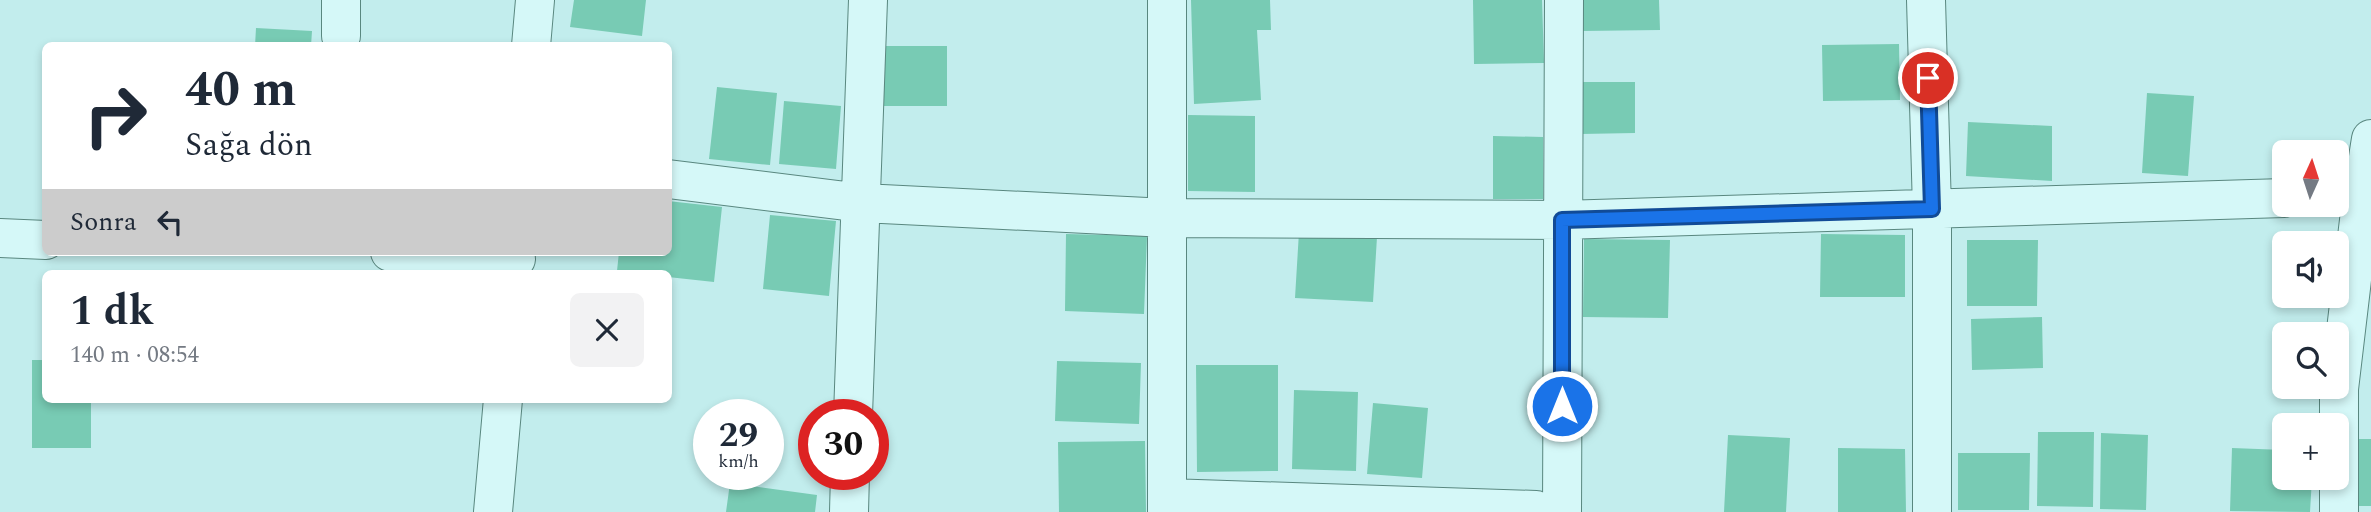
<!DOCTYPE html>
<html lang="tr">
<head>
<meta charset="utf-8">
<style>
	body { margin:0; font-family:Spectral,serif; background:#f2f2f3; color:#1f2937; height:100vh; display:flex; flex-direction:column; font-size:26px; white-space:nowrap }
	* { box-sizing:border-box; margin:0 }
	p { font-size:23px; color:#747a83 }
	.icon { flex:none; width:38px; height:38px; fill:none; stroke:currentColor; stroke-width:2; stroke-linecap:round; stroke-linejoin:round }
	.map { position:relative; flex:1; overflow:hidden }
	.details { position:absolute; left:42px; top:270px; width:630px; height:133px; display:flex; flex-direction:column; background:#fff; border-radius:10px; box-shadow:0 4px 10px #0003 }
	.details>* { flex:none }
	.top-card { position:absolute; left:42px; top:42px; width:630px; height:214px; border-radius:10px; box-shadow:0 4px 10px #0003; background:#fff; color:#1f2937; overflow:hidden }
	.needle { width:46px; rotate:3deg }
	.controls { position:absolute; left:2272px; top:140px; display:grid; gap:14px }
	.controls a { display:grid; place-items:center; width:77px; height:77px; border-radius:10px; background:#fff; box-shadow:0 4px 10px #0003; font-size:35px }
	.speed { position:absolute; left:693px; top:399px; display:flex; gap:14px; font-size:35px; font-weight:700; text-align:center }
	.speed>* { display:grid; place-content:center; width:91px; height:91px; border-radius:50%; background:#fff; box-shadow:0 4px 10px #0003; line-height:1 }
	.speed small { font-size:18px; font-weight:400 }
	.speed .limit { border:10px solid #d22; background:#fff; color:#111 }
	.pin { position:absolute; display:grid; place-items:center; width:60px; height:60px; color:#fff; margin:-30px; border:4px solid #fff; border-radius:50%; box-shadow:0 2px 7px #0007 }
	.me { position:absolute; width:77px; margin:-38px; rotate:0deg; stroke-linejoin:round; filter:drop-shadow(0 0 5px #0008) }
	.turn { display:flex; align-items:center; gap:24px; height:147px; padding:0 28px; font-size:32px }
	.turn .icon { width:91px; height:91px; stroke-width:2.5 }
	.turn b { display:block; font-size:49px; line-height:60px }
	.then { display:flex; align-items:center; height:66px; padding:0 28px; background:#0003; gap:14px; font-size:26px }
	.round { display:grid; place-items:center; flex:none; width:74px; height:74px; border-radius:10px; background:#f2f2f3 }
	.headline { display:flex; align-items:center; justify-content:space-between; height:119px; padding:0 28px }
	h1 { font-size:42px; font-weight:700; line-height:52px }
	.map>svg:first-child { display:block }
	.building { fill:#78cbb4 }
	.lines { fill:none; stroke-linecap:round; stroke-linejoin:round }
	.minor-casing { stroke:#59877f; stroke-width:40 }
	.minor { stroke:#d5f8f8; stroke-width:38 }
	.route-casing { stroke:#114b97; stroke-width:18 }
	.route { stroke:#1a73e8; stroke-width:12 }
</style>
</head>
<body>
<div class="map">
<svg width="2371" height="512" viewBox="0 0 2371 512">
	<rect width="100%" height="100%" fill="#c2eded"/>
	<path class="building" d="M574,0H646L642,36L570,27Z
		M1191,0H1270L1271,30H1257L1261,100L1194,104Z
		M1473,0H1542L1544,63L1474,64Z
		M1582,0H1659L1660,30L1582,31Z
		M256,28L312,31L311,46H255Z
		M1899,44L1900,100L1823,101L1822,45Z
		M883,46H947V106H883Z
		M1580,82H1635V133L1581,134Z
		M717,87L777,93L770,165L709,159Z
		M2147,93L2194,96L2188,176L2142,173Z
		M784,101L841,106L836,169L779,164Z
		M1188,115L1255,116V192L1188,191Z
		M1968,122L2052,126V181L1966,176Z
		M1493,136L1543,137V199H1493Z
		M668,201L722,207L714,282L668,277V273L617,271L619,252H668Z
		M770,215L836,221L829,296L763,289Z
		M1299,232L1377,237L1373,302L1295,298Z
		M1066,234L1147,236L1144,314L1065,311Z
		M1821,234L1905,235V297H1820Z
		M1584,239L1670,240L1668,318L1583,317Z
		M1967,240H2038L2037,306H1967Z
		M2042,317L2043,368L1972,370L1971,319Z
		M32,360H46V399H91V448H32Z
		M1057,361L1141,363L1139,424L1055,421Z
		M1196,365H1278V471L1197,472Z
		M1294,390L1358,392L1356,471L1292,469Z
		M1373,403L1428,408L1422,478L1367,474Z
		M2038,432H2094L2093,507L2037,506Z
		M2101,433L2148,435L2146,510L2100,509Z
		M1728,435L1790,438L1786,512H1724Z
		M2359,439H2371V506H2357Z
		M1145,441L1146,512H1059L1058,442Z
		M1838,448L1905,449L1906,512H1838Z
		M2232,448L2284,450V478H2312L2310,512L2230,511Z
		M1958,453H2030L2029,510H1958Z
		M730,483L817,495L815,512H726Z"/>
	<g class="lines">
		<g class="minor-casing">
			<path id="minor" d="M1926,0L1932,209V512
				M341,36V0
				M531,46L535,0
				M668,179L862,203L1167,218L1562,220L2284,198
				M0,238L46,240
				M390,252L516,259
				M853,415L868,0
				M1167,498L1536,510L1540,512
				M493,512L503,399
				M849,512L850,474
				M1167,512V0
				M1562,512L1564,0
				M2339,512V389L2362,195L2371,139"/>
		</g>
		<use href="#minor" class="minor"/>
	</g>
	<g class="lines">
		<g class="route-casing">
			<path id="route" d="M1562,406V220L1932,209L1928,78"/>
		</g>
		<use href="#route" class="route"/>
	</g>
</svg>
<div class="controls">
<a><svg class="needle" viewBox="-14 -14 28 28"><path d="M0-13l5 13h-10z" fill="#e53935"/><path d="M0 13l5-13h-10z" fill="#747a83"/></svg></a>
<a><svg class="icon" aria-label="sound" viewBox="0 0 24 24"><path d="M4 9h4l5-4v14l-5-4H4zM17 9q2 3 0 6"/></svg></a>
<a><svg class="icon" aria-label="search" viewBox="0 0 24 24"><circle cx="10" cy="10" r="6"/><path d="M15 15l6 6"/></svg></a>
<a>+</a>
</div>
<div class="speed"><div>29<small>km/h</small></div><div class="limit">30</div></div>
<div class="pin" style="left:1928px;top:78px;background:#d93025"><svg class="icon" aria-label="arrive" viewBox="0 0 24 24"><path d="M6 21V4h12l-3 4 3 4H6"/></svg></div>
<svg class="me" style="left:1562px;top:406px" viewBox="-20 -20 40 40"><circle r="17" fill="#1a73e8" stroke="#fff" stroke-width="3"/><path d="M0-11L8 9 0 5-8 9z" fill="#fff"/></svg>
<div class="top-card">
<div class="turn"><svg class="icon" aria-label="right" viewBox="0 0 24 24"><path d="M7 20v-9h11M14 6l5 5-5 5"/></svg><div><b>40 m</b>Sağa dön</div></div>
<div class="then">Sonra<svg class="icon" aria-label="left" viewBox="0 0 24 24"><path d="M17 20v-9H6M10 6l-5 5 5 5"/></svg></div>
</div>
<section class="details">
<div class="headline"><div><h1>1 dk</h1><p>140 m · 08:54</p></div><a class="round"><svg class="icon" aria-label="close" viewBox="0 0 24 24"><path d="M6 6l12 12M18 6L6 18"/></svg></a></div>
</section>
</div>
</body>
</html>
